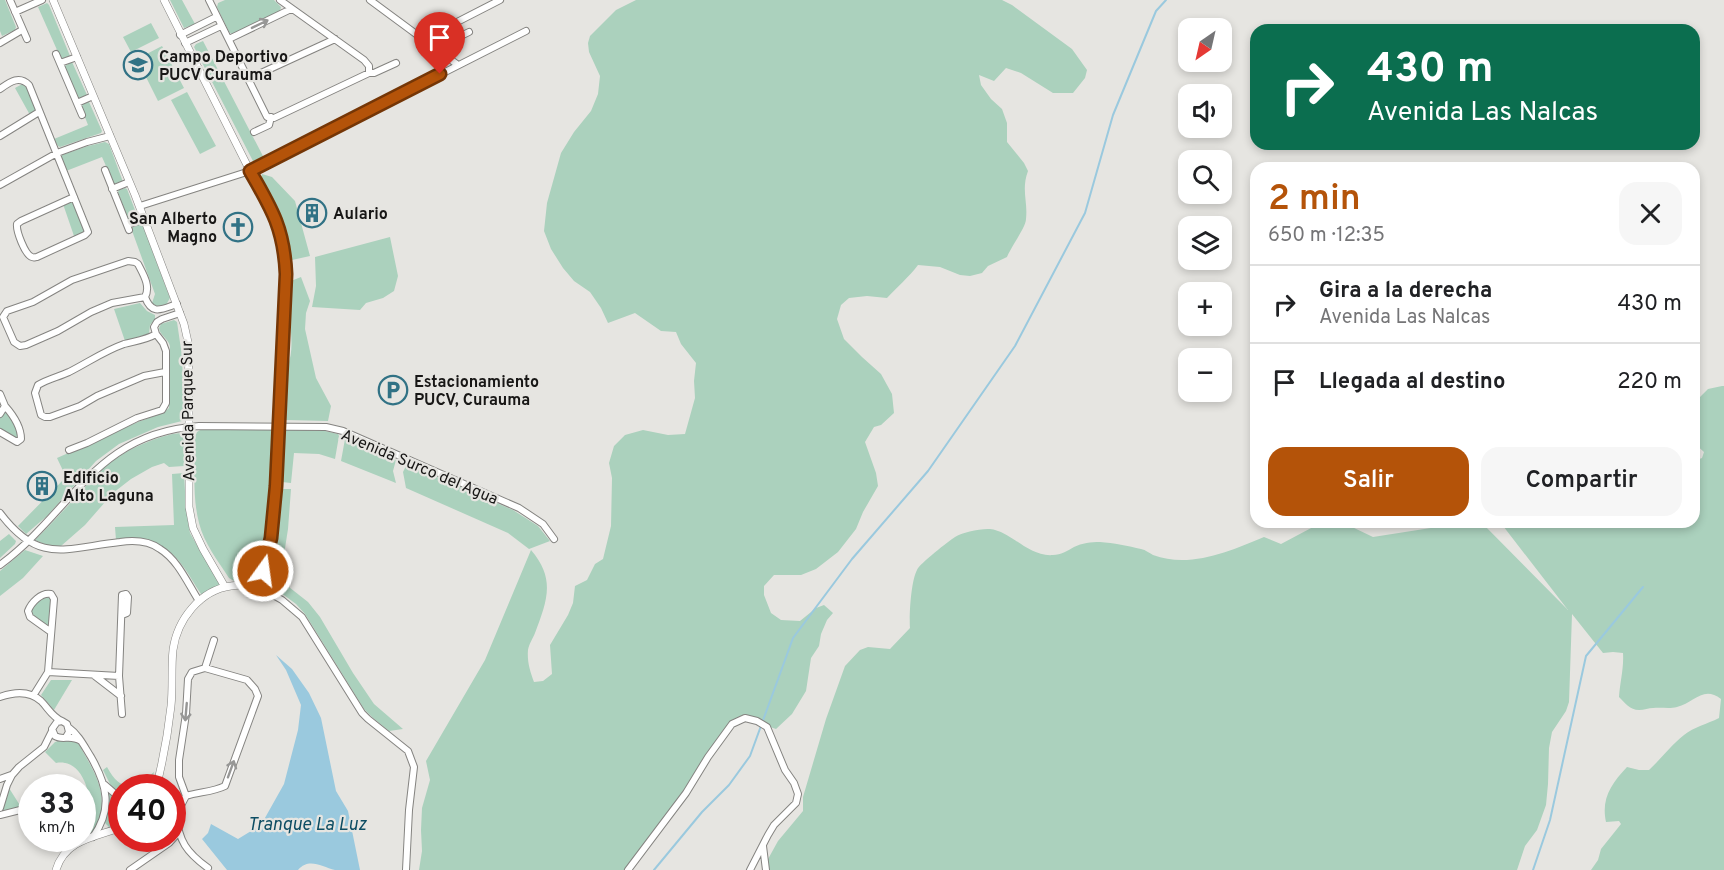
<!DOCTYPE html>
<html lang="es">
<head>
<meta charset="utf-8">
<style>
	body { margin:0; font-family:Overpass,sans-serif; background:#f6f6f6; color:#202124; height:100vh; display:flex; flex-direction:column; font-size:22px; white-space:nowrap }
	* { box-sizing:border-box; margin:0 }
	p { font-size:20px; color:#757577 }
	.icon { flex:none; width:33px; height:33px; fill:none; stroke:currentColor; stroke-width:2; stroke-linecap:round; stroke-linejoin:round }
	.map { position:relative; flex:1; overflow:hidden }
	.panel { position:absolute; left:1250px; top:162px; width:450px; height:366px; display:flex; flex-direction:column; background:#fff; border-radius:18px; box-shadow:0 3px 9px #0003 }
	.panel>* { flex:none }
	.guide { position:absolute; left:1250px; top:24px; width:450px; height:126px; border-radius:18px; box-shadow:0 3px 9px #0003; background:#0b6e4f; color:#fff; overflow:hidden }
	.needle { width:39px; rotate:214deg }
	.fabs { position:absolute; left:1178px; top:18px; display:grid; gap:12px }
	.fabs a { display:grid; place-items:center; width:54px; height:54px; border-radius:12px; background:#fff; box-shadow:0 3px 9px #0003; font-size:30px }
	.speed { position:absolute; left:18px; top:774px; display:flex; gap:12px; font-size:30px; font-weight:700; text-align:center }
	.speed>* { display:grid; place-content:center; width:78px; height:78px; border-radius:50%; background:#fff; box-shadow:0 3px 9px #0003; line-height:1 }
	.speed small { font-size:15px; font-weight:400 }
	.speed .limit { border:9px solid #d22; background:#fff; color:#111 }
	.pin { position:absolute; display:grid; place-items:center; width:51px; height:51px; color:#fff; margin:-62px -26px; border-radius:50% 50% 50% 0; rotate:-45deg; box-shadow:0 0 6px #0007 }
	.pin .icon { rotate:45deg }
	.me { position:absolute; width:66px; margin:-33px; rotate:14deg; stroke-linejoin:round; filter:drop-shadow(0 0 4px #0008) }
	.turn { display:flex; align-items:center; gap:21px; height:126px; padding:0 18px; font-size:27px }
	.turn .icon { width:78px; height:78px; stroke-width:2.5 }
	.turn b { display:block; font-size:42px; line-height:51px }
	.round { display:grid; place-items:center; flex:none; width:63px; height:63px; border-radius:18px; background:#f6f6f6 }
	.headline { display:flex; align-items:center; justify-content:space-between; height:102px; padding:0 18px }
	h1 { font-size:36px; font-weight:600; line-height:45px; color:#b45309 }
	.button { display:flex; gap:12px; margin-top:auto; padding:12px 18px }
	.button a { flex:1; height:69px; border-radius:18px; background:#b45309; color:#fff; font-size:24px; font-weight:600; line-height:69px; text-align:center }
	.button a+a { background:#f6f6f6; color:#202124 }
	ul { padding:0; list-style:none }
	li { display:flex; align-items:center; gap:18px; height:78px; padding:0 18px; border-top:2px solid #e0e0e0 }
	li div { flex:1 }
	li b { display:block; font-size:22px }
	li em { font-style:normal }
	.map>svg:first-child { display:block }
	.green { fill:#abd1bd }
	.water { fill:#9ac9de }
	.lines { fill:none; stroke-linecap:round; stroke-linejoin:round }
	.stream { stroke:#9ac9de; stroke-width:2 }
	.minor-casing { stroke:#858481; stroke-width:8 }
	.tertiary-casing { stroke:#858481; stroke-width:8 }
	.minor { stroke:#fff; stroke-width:6 }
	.tertiary { stroke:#fff; stroke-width:7 }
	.oneway { stroke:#979796 }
	.route-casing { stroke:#753606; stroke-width:15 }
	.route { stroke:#b45309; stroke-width:10 }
	.labels { text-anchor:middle; stroke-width:4.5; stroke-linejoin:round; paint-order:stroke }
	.poi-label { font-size:16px; font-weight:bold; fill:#181716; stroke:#e6e5e1; text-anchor:start }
	.street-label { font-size:16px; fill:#181716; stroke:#e6e5e1 }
	.water-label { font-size:18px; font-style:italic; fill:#0d4d63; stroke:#e6e5e1 }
</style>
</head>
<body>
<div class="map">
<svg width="1724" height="870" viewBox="0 0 1724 870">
	<rect width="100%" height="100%" fill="#e6e5e1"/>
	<path class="green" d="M0,0H5L16,27L15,30L2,36L0,31Z
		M170,0H182L195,24L184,28Z
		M225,0H274L281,7L280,11L233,35L229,32L217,7L218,3Z
		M636,0H1002L1012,5L1072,49L1087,70L1085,78L1073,93H1053L1021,73L1006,68L994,81L979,75L981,85L991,99L1002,109L1007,123V142L1024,163L1028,171C1021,190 1028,201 1026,219C1026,227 1011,247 1007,257L988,266L982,273L970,276L960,275L940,267L918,265C909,277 897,287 887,298L867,296L849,298L841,305L837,319L844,339L862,357L881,374L892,394L894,413L881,425L874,427L865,442L876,473L878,486L863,512L856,529L838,552L816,569L801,575H774L764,586V595L771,613L781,620L800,621L816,608L824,605L833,613L827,620L821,634L819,646L811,658L806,691L792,714L776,729L753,721L736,722L672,810L656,828L627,870H419L422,851L421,830L422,808L430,780L426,761L485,660L531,550C556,579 547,601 535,633C533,638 529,644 528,650C527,662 530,671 534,682L543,681L552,674L550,645L568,615L573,603L575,586L587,580L595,564L603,559L611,526L612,478L609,463L614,446L625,435L643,430L668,435L685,434L695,398L694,381L696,363L681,344L676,332L661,331L635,313L608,323L601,308L590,292L574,281L563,268L551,249L544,231L547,203L561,153L574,132L591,111L598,94L600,76L589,52L588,43L590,36L616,10Z
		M47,3L49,5L70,56L61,59L38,7Z
		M151,23L159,38L131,52L123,37Z
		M203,41L264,158L256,163L253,161L194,47L196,44Z
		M162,46L184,88L158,101L137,59Z
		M72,62L87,95L79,99L63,67Z
		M24,83L27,86L36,111L30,115L15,88Z
		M187,92L216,146L200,154L171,100Z
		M89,102L102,131L101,133L60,147L58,146L54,139L88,125L81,107L84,103Z
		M105,142L109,144L123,182L114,184L102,157L66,171L61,158L62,155L88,146Z
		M262,174L272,177L295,201L310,256L292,260C288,227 276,206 261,178Z
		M125,188L127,189L138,218L129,222L118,192L119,190Z
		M71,202L74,203L84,231L82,234L74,236L63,204Z
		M140,224L143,226L170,298L166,305L158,307L152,303L155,294L131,228Z
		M390,237L398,276L394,291L383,298L366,303L360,310L312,307L316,286L315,257Z
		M301,277L310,301L306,313L305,329L316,378L331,406L328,421L286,420L284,418L287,367C294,352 291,335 290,319C289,307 291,293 291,281Z
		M140,303L147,311L155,315V319L150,325L149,334L125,341L114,309Z
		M174,320L177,322L182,356L184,415L182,421L158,427L119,444L96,461L47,516L26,534L18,526L66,477L57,458L138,422L163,413L169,408L170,346C168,338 160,336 159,328L161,324Z
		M1722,386H1724V870H1591L1598,860L1601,849L1621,824L1619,821L1606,822C1601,799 1611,784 1627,767L1639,770H1649C1661,759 1671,745 1684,735C1694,727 1707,724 1719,718L1721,699C1703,685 1694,703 1677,707C1669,709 1662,707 1653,708C1649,708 1644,710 1639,710C1630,710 1625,703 1619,697C1620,682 1624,668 1623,653L1613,652L1603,653L1572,614L1569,702L1566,711L1552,732L1549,748L1548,784L1546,805L1537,830L1525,846L1517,870H762L778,841L803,811V797L826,719L845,666L860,650L868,647L890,649L910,628C909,615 911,581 917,570C919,564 949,541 955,537C963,532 986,527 995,530C1014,535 1030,557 1053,555C1061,555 1067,551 1074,547C1082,543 1091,542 1100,542C1113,543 1129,546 1141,549C1146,550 1149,553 1153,555C1190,569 1230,551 1264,537L1281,544L1313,527L1323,528L1350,526L1373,537L1469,522H1481L1568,610L1500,522H1694V461L1702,458L1704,452L1694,443V403L1708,389Z
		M6,410L15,421L20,435L17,440L0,430V417Z
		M202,429L272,430L273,431L267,520L263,543L256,572L247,580L234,581L229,578C218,561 204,543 199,523C192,496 195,465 195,437L197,432Z
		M285,429L325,431L338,434L339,436L335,459L319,454L294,453L291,483L282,482V431Z
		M181,433L184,437V466L169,467L164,463L152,467L131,479L113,493L85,525L61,546L52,547L35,540C44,531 53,522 61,513C92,481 105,458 150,441C161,437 169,434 181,433Z
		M347,438L396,460L393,471L396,483L341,461L345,439Z
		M407,464L513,510L538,526L550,541L529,549L508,533L406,488L403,472Z
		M184,473L186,509L190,533L220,585L204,595L201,594C189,576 177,550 154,543C143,539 128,540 116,540L115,527L174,525L172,474Z
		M281,489H291L288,529L280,580L308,602L320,617L353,673L374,704L403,729L389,731L373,718L364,709L305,614L296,604L273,587L270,583L269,572L279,526Z
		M9,534L16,541L15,544L0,558V541Z
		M25,550L43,556L23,578L0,596V571Z
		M46,595L52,598L48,627L31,616V607Z
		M51,680H72L54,710L41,695Z
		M61,740L74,741L78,743C91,766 109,792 99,819C97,826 95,830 89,834L84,830C97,810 87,757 56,763L45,752L55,742Z
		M107,767C121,793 134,789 154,772L151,787L122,788L121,795L111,786L103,770Z
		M9,788L21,807L2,813Z
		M109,794H111L121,804V823L109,827L105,823L107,797Z"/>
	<path class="water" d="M276,655L292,669L309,693L321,718L336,791L348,811L360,870C352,870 343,870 335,870C322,867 309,857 298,870H227L202,839L208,833L211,824L238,839L261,825L284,784L298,730L301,705L286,670Z"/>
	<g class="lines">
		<path class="stream" d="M654,870L702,812L729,785L750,756L793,638L852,559L928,471L1015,346L1085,213L1113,115L1156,11L1166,0
			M1533,870L1550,820L1586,656L1643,587"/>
		<g class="minor-casing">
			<path id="minor" d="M10,0L27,39
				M209,0L267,117L274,118L369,73H374L396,63
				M280,0L364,60L369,66V73
				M370,0L458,65
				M15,12L42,0
				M180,35L216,17
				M229,39L291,9
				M424,39L500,0
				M0,43L22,30
				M185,43L221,26
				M436,48L469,32
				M56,54L82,115
				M60,63L77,57
				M248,79L335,39
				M0,89C10,82 19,75 29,85L88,232L85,235L37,257C35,257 34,258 32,257C25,255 16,231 17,224L21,221L74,197
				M77,103L93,96
				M254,132L269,125L271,117
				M0,136L39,112
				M105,170L129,230
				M0,185L57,153L87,142L110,136
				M112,189L129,182
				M140,206L250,171L526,31
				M127,225L145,219
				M145,297L112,303L91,312L58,331L26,345L20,346L14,342L3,317L7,311L33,302L72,280L128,261L135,262L138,264C143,274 151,286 145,297C152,316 162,309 177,304
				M156,334C146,340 135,341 124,344C104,351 87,363 69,372C58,377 48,379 38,385L35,393L41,415L45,417H50L80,406L97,396L144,376L165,372
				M0,394L5,406L0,414
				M0,432L17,442L21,439C21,426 13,415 5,406
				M69,450L87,443L137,418L162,410L166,403V351L163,343L156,334L154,327L157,322L162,319L180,313
				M0,513C39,565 65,548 120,542C134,540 149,541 160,549C178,560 188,584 199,601
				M0,565C73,511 95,433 199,426L326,427L343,431L519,508L543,524L554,539
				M263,571L265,582L271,592
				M259,587L282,600L302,617L362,713L368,719L408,751L414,767L409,810L406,870
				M122,615L127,613L128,597L126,594L122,595L119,676L122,714
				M205,668L214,640
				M48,672L119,676
				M95,676L121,696
				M33,696L48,672L54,599L51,594C41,592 31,603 28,611L30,617L51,632
				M0,697C14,692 29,690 41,701C49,709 52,717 62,721
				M68,727C79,735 84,746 91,757C107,785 113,809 93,837
				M66,737L69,732L67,724L62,721L57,722L52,729L55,736C63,741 70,734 81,741
				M0,779L11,775
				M105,785L122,800
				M172,799L182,801
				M0,808L7,785L12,775L19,767L44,747L52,731
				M0,815L32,807
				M176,815L186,796C198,792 213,792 225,786L258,696L255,689L247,680L205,668L192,672L188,679L186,714L179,760V777L186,796
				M176,815C179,841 186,852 208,868
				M763,846L766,870
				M130,870L169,843L178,833
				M628,870L686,793L708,757L732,724L745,718L757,721L767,727L785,770L794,783L798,794L796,803L774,825L768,835L750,870"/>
		</g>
		<g class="tertiary-casing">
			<path id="tertiary" d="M53,0L135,195L184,324L188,342L189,384V507L193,528L203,549L225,587
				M156,788C163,761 168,733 171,706C173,687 171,668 173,650C177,620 200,590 231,586C240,584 249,586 259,587L273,524L286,274L285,250L281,232L274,213L250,171L164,0
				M56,870C65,839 96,837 122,827"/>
		</g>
		<use href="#minor" class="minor"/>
		<use href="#tertiary" class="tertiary"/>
	</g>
	<defs><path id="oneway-shaft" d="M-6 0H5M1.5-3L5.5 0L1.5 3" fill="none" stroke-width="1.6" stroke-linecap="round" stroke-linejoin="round" transform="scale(1.5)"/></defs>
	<g class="oneway">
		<use href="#oneway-shaft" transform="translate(260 24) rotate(-26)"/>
		<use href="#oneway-shaft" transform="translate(186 712) rotate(95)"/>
		<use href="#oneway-shaft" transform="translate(231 769) rotate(-70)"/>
	</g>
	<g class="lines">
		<g class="route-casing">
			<path id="route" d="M263,571L271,538L276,486L286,274C284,229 272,209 250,171L440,74"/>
		</g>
		<use href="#route" class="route"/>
	</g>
	<defs>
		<g id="university-ring" transform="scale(1.5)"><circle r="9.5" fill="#e6e5e1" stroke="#317285" stroke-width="1.5"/><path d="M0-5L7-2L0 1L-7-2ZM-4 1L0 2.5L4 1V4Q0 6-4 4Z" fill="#317285"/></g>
		<g id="building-ring" transform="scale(1.5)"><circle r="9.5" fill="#e6e5e1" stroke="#317285" stroke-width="1.5"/><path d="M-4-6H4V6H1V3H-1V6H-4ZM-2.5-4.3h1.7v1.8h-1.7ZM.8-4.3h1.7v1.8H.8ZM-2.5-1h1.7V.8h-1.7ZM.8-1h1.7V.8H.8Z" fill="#317285"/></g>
		<g id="church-ring" transform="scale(1.5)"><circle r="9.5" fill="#e6e5e1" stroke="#317285" stroke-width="1.5"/><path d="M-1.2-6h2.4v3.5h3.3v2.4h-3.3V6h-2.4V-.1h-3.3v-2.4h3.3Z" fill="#317285"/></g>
		<g id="parking-ring" transform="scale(1.5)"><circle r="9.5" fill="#e6e5e1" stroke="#317285" stroke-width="1.5"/><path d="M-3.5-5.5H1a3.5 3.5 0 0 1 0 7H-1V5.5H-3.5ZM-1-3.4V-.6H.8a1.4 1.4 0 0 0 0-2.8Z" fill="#317285"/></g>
	</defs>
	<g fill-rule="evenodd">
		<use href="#university-ring" x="138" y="65"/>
		<use href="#building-ring" x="312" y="213"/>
		<use href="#church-ring" x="238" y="227"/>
		<use href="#parking-ring" x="393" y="390"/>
		<use href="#building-ring" x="42" y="486"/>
	</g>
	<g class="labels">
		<g class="poi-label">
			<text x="159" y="62">Campo Deportivo<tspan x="159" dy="18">PUCV Curauma</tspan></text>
			<text x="333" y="219">Aulario</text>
			<text x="217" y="224" text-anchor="end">San Alberto<tspan x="217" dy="18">Magno</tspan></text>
			<text x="414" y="387">Estacionamiento<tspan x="414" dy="18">PUCV, Curauma</tspan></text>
			<text x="63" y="483">Edificio<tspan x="63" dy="18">Alto Laguna</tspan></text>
		</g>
		<g class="street-label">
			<text transform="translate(187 411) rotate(-91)" y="6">Avenida Parque Sur</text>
			<text transform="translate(420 466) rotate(23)" y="6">Avenida Surco del Agua</text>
		</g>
		<g class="water-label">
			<text x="307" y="830">Tranque La Luz</text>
		</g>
	</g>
</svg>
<div class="fabs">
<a><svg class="needle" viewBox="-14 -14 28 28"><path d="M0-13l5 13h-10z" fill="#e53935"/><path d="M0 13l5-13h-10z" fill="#757577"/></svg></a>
<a><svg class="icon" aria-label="sound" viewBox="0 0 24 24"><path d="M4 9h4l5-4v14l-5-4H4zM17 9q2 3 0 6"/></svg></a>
<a><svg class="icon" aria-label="search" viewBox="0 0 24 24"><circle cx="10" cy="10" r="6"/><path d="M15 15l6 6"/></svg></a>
<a><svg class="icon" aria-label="layers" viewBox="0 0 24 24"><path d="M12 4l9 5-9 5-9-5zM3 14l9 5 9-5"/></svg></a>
<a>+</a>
<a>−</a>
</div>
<div class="speed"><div>33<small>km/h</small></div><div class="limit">40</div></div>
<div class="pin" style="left:440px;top:74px;background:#d93025"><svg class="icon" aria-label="arrive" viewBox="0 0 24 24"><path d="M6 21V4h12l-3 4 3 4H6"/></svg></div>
<svg class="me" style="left:263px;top:571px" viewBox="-20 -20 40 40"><circle r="17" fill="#b45309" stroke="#fff" stroke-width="3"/><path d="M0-11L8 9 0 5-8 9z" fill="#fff"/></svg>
<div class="guide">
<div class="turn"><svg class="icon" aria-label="right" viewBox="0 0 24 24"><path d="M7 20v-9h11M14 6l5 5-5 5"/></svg><div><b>430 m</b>Avenida Las Nalcas</div></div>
</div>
<section class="panel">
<div class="headline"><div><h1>2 min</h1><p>650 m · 12:35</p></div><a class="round"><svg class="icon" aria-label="close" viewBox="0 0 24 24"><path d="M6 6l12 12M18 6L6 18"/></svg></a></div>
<ul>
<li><svg class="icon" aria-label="right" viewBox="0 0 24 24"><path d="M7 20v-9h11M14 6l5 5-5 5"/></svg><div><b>Gira a la derecha</b><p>Avenida Las Nalcas</p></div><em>430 m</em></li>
<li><svg class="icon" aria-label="arrive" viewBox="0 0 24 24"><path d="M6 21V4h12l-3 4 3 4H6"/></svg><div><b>Llegada al destino</b></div><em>220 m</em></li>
</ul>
<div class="button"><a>Salir</a><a>Compartir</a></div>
</section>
</div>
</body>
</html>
